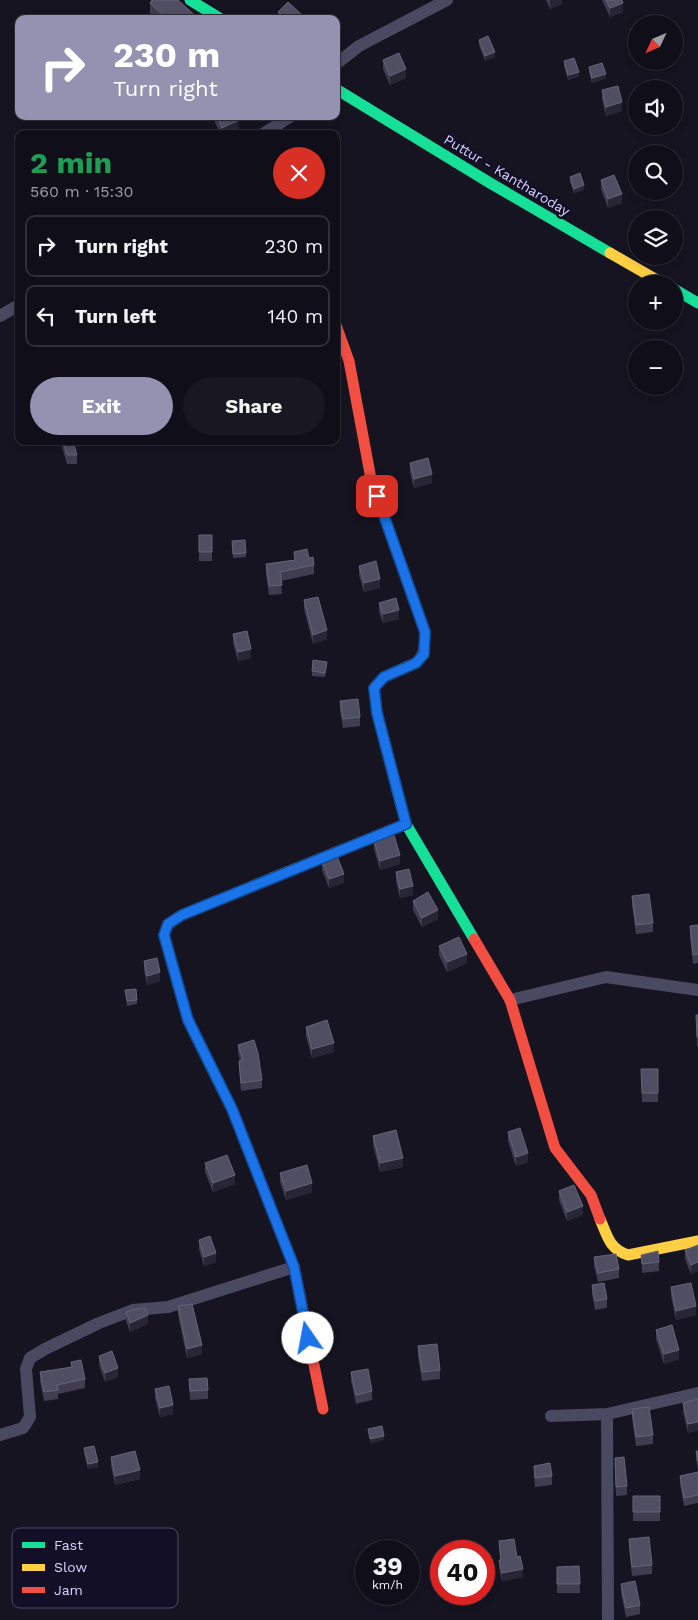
<!DOCTYPE html>
<html lang="en">
<head>
<meta charset="utf-8">
<style>
	body { margin:0; font-family:"Work Sans",sans-serif; background:#191822; color:#f1f3f6; height:100vh; display:flex; flex-direction:column; font-size:19px; white-space:nowrap }
	* { box-sizing:border-box; margin:0 }
	p { font-size:16px; color:#9c9ca2 }
	.icon { flex:none; width:28px; height:28px; fill:none; stroke:currentColor; stroke-width:2; stroke-linecap:round; stroke-linejoin:round }
	.map { position:relative; flex:1; overflow:hidden }
	.panel { position:absolute; left:15px; top:130px; width:325px; height:315px; display:flex; flex-direction:column; background:#100f19; border-radius:10px; box-shadow:0 2px 8px #0003,0 0 0 1px #302f38 }
	.panel>* { flex:none }
	.banner { position:absolute; left:15px; top:15px; width:325px; height:105px; border-radius:10px; box-shadow:0 2px 8px #0003,0 0 0 1px #302f38; background:#9591b1; color:#fff; overflow:hidden }
	.needle { width:32px; rotate:226deg }
	.buttons { position:absolute; left:628px; top:15px; display:grid; gap:10px }
	.buttons a { display:grid; place-items:center; width:55px; height:55px; border-radius:50%; background:#100f19; box-shadow:0 2px 8px #0003,0 0 0 1px #302f38; font-size:25px }
	.speed { position:absolute; left:355px; top:1540px; display:flex; gap:10px; font-size:25px; font-weight:700; text-align:center }
	.speed>* { display:grid; place-content:center; width:65px; height:65px; border-radius:50%; background:#100f19; box-shadow:0 2px 8px #0003,0 0 0 1px #302f38; line-height:1 }
	.speed small { font-size:12px; font-weight:400 }
	.speed .limit { border:8px solid #d22; background:#fff; color:#111 }
	.pin { position:absolute; display:grid; place-items:center; width:42px; height:42px; color:#fff; margin:-21px; border-radius:10px; box-shadow:0 2px 8px #0006 }
	.me { position:absolute; width:55px; margin:-28px; rotate:348deg; stroke-linejoin:round; filter:drop-shadow(0 0 4px #0008) }
	.turn { display:flex; align-items:center; gap:18px; height:105px; padding:0 15px; font-size:22px }
	.turn .icon { width:65px; height:65px; stroke-width:2.5 }
	.turn b { display:block; font-size:35px; line-height:42px }
	.round { display:grid; place-items:center; flex:none; width:52px; height:52px; border-radius:26px; background:#191822 }
	.head { display:flex; align-items:center; justify-content:space-between; height:85px; padding:0 15px }
	h1 { font-size:30px; font-weight:700; line-height:38px; color:#1e9e55 }
	.cta { display:flex; gap:10px; margin-top:auto; padding:10px 15px }
	.cta a { flex:1; height:58px; border-radius:30px; background:#9591b1; color:#fff; font-size:20px; font-weight:700; line-height:58px; text-align:center }
	.cta a+a { background:#191822; color:#f1f3f6 }
	ul { padding:0; list-style:none }
	li { display:flex; align-items:center; gap:15px; height:62px; margin:0 10px 8px; padding:0 5px; border:2px solid #302f38; border-radius:10px }
	li div { flex:1 }
	li b { display:block; font-size:19px }
	li em { font-style:normal }
	.map>svg:first-child { display:block }
	.lines { fill:none; stroke-linecap:round; stroke-linejoin:round }
	.street { stroke:#4a4962; stroke-width:12 }
	.fast { stroke:#16e098; stroke-width:11 }
	.slow { stroke:#ffcf43; stroke-width:11 }
	.jam { stroke:#f24e42; stroke-width:11 }
	.wall { fill:#403d50 }
	.shaded-wall { fill:#282635 }
	.building { fill:#504e63; stroke:#66637b }
	.route-casing { stroke:#114b97; stroke-width:12 }
	.route { stroke:#1a73e8; stroke-width:9 }
	.labels { text-anchor:middle; stroke-width:5; stroke-linejoin:round; paint-order:stroke }
	.street-label { font-size:14px; fill:#d9d4ff; stroke:#130f26 }
	.key { fill:#130f26; stroke:#4e4a67; stroke-width:1 }
	.key-label { font-size:14px; fill:#d9d4ff }
</style>
</head>
<body>
<div class="map">
<svg width="698" height="1620" viewBox="0 0 698 1620">
	<rect width="100%" height="100%" fill="#161421"/>
	<g class="lines">
		<path class="street" d="M336,64L359,46L447,0
			M263,134L291,116
			M0,316L19,305
			M510,1000L606,977L698,990
			M607,1414L608,1620
			M551,1416L607,1414L698,1393
			M0,1435L23,1428L30,1417L26,1369L30,1358L45,1349L99,1323L133,1310L168,1307L294,1267"/>
		<path class="fast" d="M190,0L221,19
			M336,89L490,183L610,253
			M674,289L698,303
			M411,665L384,677L374,688L377,713L406,824L474,939
			M218,1081L188,1020L164,935L168,924L182,915L272,878"/>
		<path class="slow" d="M610,253L664,284
			M272,878L406,824
			M600,1219C607,1235 609,1249 628,1255L698,1241"/>
		<path class="jam" d="M336,325L349,361L371,479L425,632C424,646 426,659 411,665
			M474,939L510,1000L555,1148L591,1195L600,1219
			M218,1081L232,1109L294,1267L323,1409"/>
	</g>
	<path class="wall" d="M546,0H562V4L550,9Z
		M602,0H622L623,12L610,17Z
		M150,3L199,19H153L150,16Z
		M278,12L301,19H278Z
		M479,40L495,57L485,61L479,45Z
		M383,60L406,78L390,85L383,69Z
		M564,61L579,76L568,80L564,66Z
		M589,67L606,78L592,83L589,72Z
		M602,90L622,111L606,116L602,99Z
		M215,116H237L239,129L229,134H221L215,123Z
		M570,177L584,190L574,193L570,181Z
		M601,180L622,203L608,208L601,189Z
		M62,441H73L77,455V464H67L62,447Z
		M410,463L432,483L414,488L410,472Z
		M199,535H212V561H199Z
		M232,541L246,553V557L233,558Z
		M294,552L309,558L314,565V574L281,581L282,594L269,595L266,573V564L294,560Z
		M359,566L380,588L364,592L359,575Z
		M304,600L327,639L313,644L304,609Z
		M379,603L399,619L383,623L379,612Z
		M233,634L251,658L238,661L233,643Z
		M327,666L325,677L312,676V671Z
		M340,701L360,717V726L343,728L340,710Z
		M374,840L400,864L380,870L374,849Z
		M322,861L344,883L329,888L322,870Z
		M396,872L413,895L400,898L396,881Z
		M632,896L653,923V932L636,934L632,905Z
		M413,901L438,919L422,927L413,910Z
		M698,925V963L693,964L690,935V926Z
		M439,946L467,963L447,972L439,955Z
		M144,961L160,981L147,985L144,970Z
		M125,990L137,1000V1004L127,1006Z
		M696,1015H698V1046H697Z
		M306,1027L334,1052L312,1058L306,1036Z
		M238,1045L262,1080V1088L241,1091L239,1069V1061H240L238,1053Z
		M641,1069H658V1102H642Z
		M508,1132L528,1162L516,1166L508,1141Z
		M373,1136L403,1167L380,1172L373,1145Z
		M205,1163L235,1184L213,1192L205,1172Z
		M280,1173L312,1192L286,1200L280,1182Z
		M559,1191L583,1215L567,1221L559,1200Z
		M199,1240L216,1262L204,1266L199,1249Z
		M698,1245V1271L691,1274L685,1259V1250Z
		M641,1255L659,1262V1271L642,1273Z
		M594,1257L619,1269V1278L598,1282L594,1266Z
		M592,1285L607,1299V1308L595,1310L592,1294Z
		M671,1287L696,1315L676,1320L671,1296Z
		M178,1306L202,1354L187,1358L178,1315Z
		M126,1312L148,1324L130,1332L126,1321Z
		M656,1330L679,1359L664,1364L656,1339Z
		M418,1346L440,1370V1379L422,1381L418,1355Z
		M99,1356L118,1377L105,1382L99,1365Z
		M71,1362L85,1379V1388L58,1394V1399L44,1401L40,1381V1372L71,1367Z
		M351,1372L372,1391V1400L356,1404L351,1381Z
		M189,1379L208,1390V1399L190,1400Z
		M155,1389L173,1414L160,1417L155,1398Z
		M698,1399L688,1433L683,1412V1403Z
		M632,1409L653,1435V1444L636,1446L632,1418Z
		M84,1448L98,1467L88,1469L84,1453Z
		M696,1451H698V1469L696,1460Z
		M111,1457L140,1479L115,1485L111,1466Z
		M615,1458L627,1486V1495L616,1496Z
		M534,1466L552,1476V1485L535,1487L534,1475Z
		M698,1472V1503L684,1506L680,1484V1476Z
		M633,1496H660V1521H633Z
		M629,1539L652,1565V1574L632,1576L629,1548Z
		M499,1541L523,1577L502,1581L499,1568V1560H500Z
		M579,1566L580,1593H557V1567Z
		M621,1584L640,1605V1614L626,1617L621,1593Z"/>
	<path class="shaded-wall" d="M550,0H562V4L550,9Z
		M623,3V12L610,17V8Z
		M495,52V57L485,61V56Z
		M406,69V78L390,85V76Z
		M579,72V76L568,80V75Z
		M606,74V78L592,83V78Z
		M622,102V111L606,116V107Z
		M239,120V129L229,134H222V128Z
		M584,185V190L574,193V189Z
		M622,194V203L608,208V199Z
		M432,474V483L414,488V479Z
		M380,579V588L364,592V583Z
		M399,610V619L383,623V614Z
		M327,630V639L313,644V635Z
		M251,649V658L238,661V652Z
		M400,855V864L380,870V861Z
		M344,874V883L329,888V879Z
		M413,886V895L400,898V889Z
		M438,910V919L422,927V918Z
		M467,954V963L447,972V962Z
		M160,972V981L147,985V976Z
		M334,1043V1052L312,1058V1049Z
		M528,1153V1162L516,1166V1157Z
		M403,1158V1167L380,1172V1163Z
		M235,1175V1184L213,1192V1183Z
		M312,1183V1192L286,1200V1191Z
		M583,1206V1215L567,1221V1212Z
		M216,1253V1262L204,1266V1257Z
		M698,1262V1271L691,1274V1265Z
		M696,1306V1315L676,1320V1311Z
		M148,1315V1324L130,1332V1323Z
		M202,1345V1354L187,1358V1349Z
		M679,1350V1359L664,1364V1354Z
		M118,1368V1377L105,1382V1373Z
		M173,1405V1414L160,1417V1408Z
		M698,1422V1431L688,1433V1424Z
		M384,1436V1440L370,1444V1439Z
		M98,1462V1467L88,1469V1464Z
		M140,1470V1479L115,1485V1476Z
		M523,1569V1577L502,1581V1573Z"/>
	<path class="building" d="M152,0H178L199,19H167L150,3Z
		M606,0H622L623,3L610,8Z
		M288,2L301,14L297,19H286L278,12Z
		M488,36L495,52L485,56L479,40Z
		M399,53L406,69L390,76L383,60Z
		M574,58L579,72L568,75L564,61Z
		M602,63L606,74L592,78L589,67Z
		M618,86L622,102L606,107L602,90Z
		M217,116H237L239,120L222,128Z
		M580,173L584,185L574,189L570,177Z
		M614,175L622,194L608,199L601,180Z
		M63,441H73L77,455H67Z
		M428,458L432,474L414,479L410,463Z
		M199,535H212V552H199Z
		M245,540L246,553L233,554L232,541Z
		M307,549L309,558L313,557L314,565L280,572L282,585L269,586L266,564L295,560L294,552Z
		M376,561L380,579L364,583L359,566Z
		M318,597L327,630L313,635L304,600Z
		M396,598L399,610L383,614L379,603Z
		M247,631L251,649L238,652L233,634Z
		M313,660L327,662L325,673L312,671Z
		M358,699L360,717L343,719L340,701Z
		M393,832L400,855L380,861L374,840Z
		M337,856L344,874L329,879L322,861Z
		M409,869L413,886L400,889L396,872Z
		M428,892L438,910L422,918L413,901Z
		M649,894L653,923L636,925L632,896Z
		M698,925V954L693,955L690,926Z
		M459,937L467,954L447,962L439,946Z
		M157,958L160,972L147,976L144,961Z
		M136,989L137,1000L127,1001L125,990Z
		M696,1015H698V1037H697Z
		M327,1020L334,1043L312,1049L306,1027Z
		M254,1040L258,1053L262,1080L241,1083L239,1061L243,1060L238,1045Z
		M641,1069H658V1093H642Z
		M520,1128L528,1153L516,1157L508,1132Z
		M396,1130L403,1158L380,1163L373,1136Z
		M227,1155L235,1175L213,1183L205,1163Z
		M307,1165L312,1183L286,1191L280,1173Z
		M574,1185L583,1206L567,1212L559,1191Z
		M210,1236L216,1253L204,1257L199,1240Z
		M698,1245V1262L691,1265L685,1250Z
		M658,1251L659,1262L642,1264L641,1255Z
		M616,1254L619,1269L598,1273L594,1257Z
		M604,1283L607,1299L595,1301L592,1285Z
		M691,1283L696,1306L676,1311L671,1287Z
		M192,1304L202,1345L187,1349L178,1306Z
		M145,1308L148,1315L130,1323L126,1312L135,1309Z
		M672,1325L679,1350L664,1354L656,1330Z
		M437,1344L440,1370L422,1372L418,1346Z
		M112,1351L118,1368L105,1373L99,1356Z
		M81,1360L85,1379L57,1385L58,1390L44,1392L40,1372L72,1367L71,1362Z
		M368,1369L372,1391L356,1395L351,1372Z
		M207,1378L208,1390L190,1391L189,1379Z
		M169,1386L173,1405L160,1408L155,1389Z
		M698,1399V1422L688,1424L683,1403Z
		M649,1407L653,1435L636,1437L632,1409Z
		M382,1426L384,1436L370,1439L368,1429Z
		M94,1446L98,1462L88,1464L84,1448Z
		M135,1451L140,1470L115,1476L111,1457Z
		M696,1451H698V1461Z
		M624,1457L627,1486L616,1487L615,1458Z
		M550,1463L552,1476L535,1478L534,1466Z
		M698,1472V1495L684,1498L680,1476Z
		M633,1496H660V1512H633Z
		M649,1537L652,1565L632,1567L629,1539Z
		M514,1539L517,1557L520,1556L523,1569L502,1573L499,1560H501L499,1541Z
		M579,1566L580,1584H557V1567Z
		M635,1581L640,1605L626,1608L621,1584Z"/>
	<g class="lines">
		<g class="route-casing">
			<path id="route" d="M308,1338L294,1267L232,1109L188,1020L164,935L168,924L182,915L406,824L377,713L374,688L384,677L416,663L424,654L425,632L377,496"/>
		</g>
		<use href="#route" class="route"/>
	</g>
	<g class="labels">
		<g class="street-label">
			<text transform="translate(507 175) rotate(31)" y="5">Puttur - Kantharoday</text>
		</g>
	</g>
	<rect x="12" y="1528" width="166" height="80" rx="8" class="key"/>
	<rect x="22" y="1542" width="23" height="6" fill="#16e098"/>
	<rect x="22" y="1564" width="23" height="7" fill="#ffcf43"/>
	<rect x="22" y="1587" width="23" height="6" fill="#f24e42"/>
	<g class="key-label">
		<text x="54" y="1550">Fast</text>
		<text x="54" y="1572">Slow</text>
		<text x="54" y="1595">Jam</text>
	</g>
</svg>
<div class="buttons">
<a><svg class="needle" viewBox="-14 -14 28 28"><path d="M0-13l5 13h-10z" fill="#e53935"/><path d="M0 13l5-13h-10z" fill="#9c9ca2"/></svg></a>
<a><svg class="icon" aria-label="sound" viewBox="0 0 24 24"><path d="M4 9h4l5-4v14l-5-4H4zM17 9q2 3 0 6"/></svg></a>
<a><svg class="icon" aria-label="search" viewBox="0 0 24 24"><circle cx="10" cy="10" r="6"/><path d="M15 15l6 6"/></svg></a>
<a><svg class="icon" aria-label="layers" viewBox="0 0 24 24"><path d="M12 4l9 5-9 5-9-5zM3 14l9 5 9-5"/></svg></a>
<a>+</a>
<a>−</a>
</div>
<div class="speed"><div>39<small>km/h</small></div><div class="limit">40</div></div>
<div class="pin" style="left:377px;top:496px;background:#d93025"><svg class="icon" aria-label="arrive" viewBox="0 0 24 24"><path d="M6 21V4h12l-3 4 3 4H6"/></svg></div>
<svg class="me" style="left:308px;top:1338px" viewBox="-20 -20 40 40"><circle r="19" fill="#fff"/><path d="M0-13L10 11 0 6-10 11z" fill="#1a73e8"/></svg>
<div class="banner">
<div class="turn"><svg class="icon" aria-label="right" viewBox="0 0 24 24"><path d="M7 20v-9h11M14 6l5 5-5 5"/></svg><div><b>230 m</b>Turn right</div></div>
</div>
<section class="panel">
<div class="head"><div><h1>2 min</h1><p>560 m · 15:30</p></div><a class="round" style="background:#d93025;color:#fff"><svg class="icon" aria-label="close" viewBox="0 0 24 24"><path d="M6 6l12 12M18 6L6 18"/></svg></a></div>
<ul>
<li><svg class="icon" aria-label="right" viewBox="0 0 24 24"><path d="M7 20v-9h11M14 6l5 5-5 5"/></svg><div><b>Turn right</b></div><em>230 m</em></li>
<li><svg class="icon" aria-label="left" viewBox="0 0 24 24"><path d="M17 20v-9H6M10 6l-5 5 5 5"/></svg><div><b>Turn left</b></div><em>140 m</em></li>
</ul>
<div class="cta"><a>Exit</a><a>Share</a></div>
</section>
</div>
</body>
</html>
